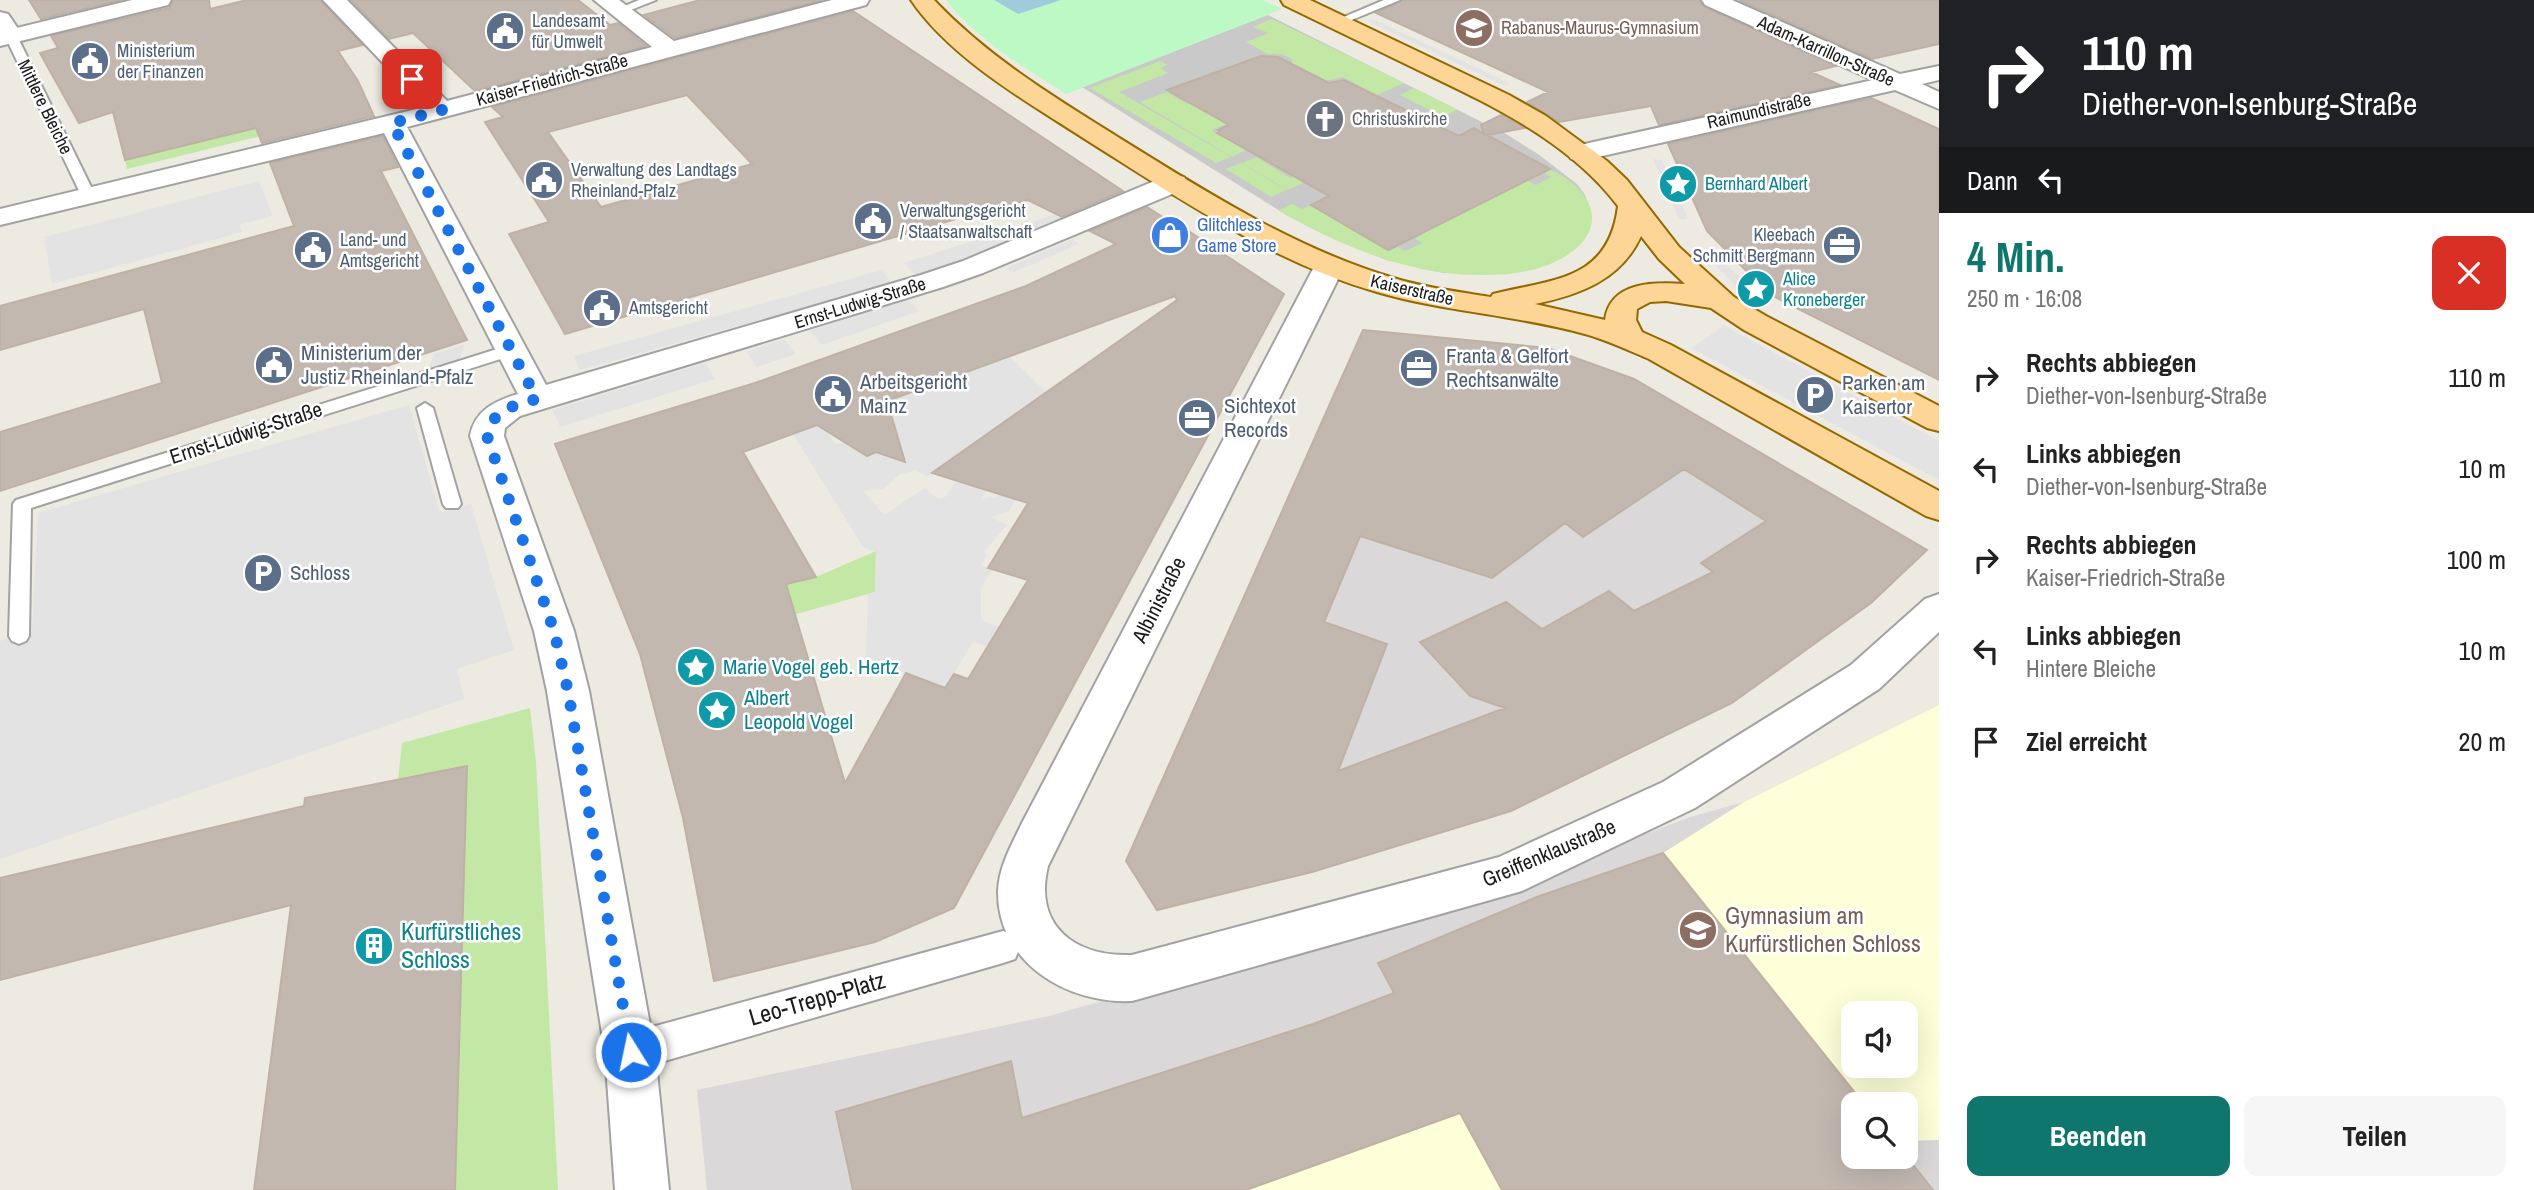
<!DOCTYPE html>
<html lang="de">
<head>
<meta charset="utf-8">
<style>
	body { margin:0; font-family:"Archivo Narrow",sans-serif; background:#f6f6f6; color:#222; height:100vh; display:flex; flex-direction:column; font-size:26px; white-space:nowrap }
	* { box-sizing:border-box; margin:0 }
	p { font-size:23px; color:#767676 }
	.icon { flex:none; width:38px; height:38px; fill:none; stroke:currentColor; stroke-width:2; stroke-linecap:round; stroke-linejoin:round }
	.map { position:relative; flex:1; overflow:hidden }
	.panel { display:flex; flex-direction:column; background:#fff; width:595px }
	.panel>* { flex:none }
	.hud { background:#202124; color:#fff; overflow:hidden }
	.buttons { position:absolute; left:1841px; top:1001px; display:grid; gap:14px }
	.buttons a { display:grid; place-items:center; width:77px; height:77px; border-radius:14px; background:#fff; box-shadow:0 7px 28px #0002; font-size:35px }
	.pin { position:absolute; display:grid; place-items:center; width:60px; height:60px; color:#fff; margin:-30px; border-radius:14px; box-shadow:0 4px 10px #0006 }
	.me { position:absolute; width:77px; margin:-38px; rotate:350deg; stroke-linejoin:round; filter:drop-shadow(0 0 5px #0008) }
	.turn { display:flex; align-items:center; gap:24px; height:147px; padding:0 28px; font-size:32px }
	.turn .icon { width:91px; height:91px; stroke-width:2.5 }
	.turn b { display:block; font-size:49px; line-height:60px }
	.then { display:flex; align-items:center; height:66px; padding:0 28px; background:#0003; gap:14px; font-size:26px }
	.round { display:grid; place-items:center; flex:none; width:74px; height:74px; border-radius:14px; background:#f6f6f6 }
	.summary { display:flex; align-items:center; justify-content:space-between; height:119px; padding:0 28px }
	h1 { font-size:42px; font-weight:800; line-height:52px; color:#0f766e }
	.primary-button { display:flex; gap:14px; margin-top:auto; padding:14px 28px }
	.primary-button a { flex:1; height:80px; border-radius:14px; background:#0f766e; color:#fff; font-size:28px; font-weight:800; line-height:80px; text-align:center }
	.primary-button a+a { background:#f6f6f6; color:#222 }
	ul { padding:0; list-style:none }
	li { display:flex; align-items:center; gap:21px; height:91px; padding:0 28px }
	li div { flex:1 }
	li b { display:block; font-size:26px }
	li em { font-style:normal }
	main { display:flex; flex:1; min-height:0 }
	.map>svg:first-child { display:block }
	.residential { fill:#dad8d8; fill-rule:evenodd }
	.education { fill:#fdffd8; fill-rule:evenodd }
	.religious { fill:#c9c9c9 }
	.grass { fill:#c3e8a5 }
	.park { fill:#bcf9c4 }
	.parking { fill:#e3e3e3 }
	.water { fill:#a0cbdb }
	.building { fill:#c2b8b0; stroke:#bfb1a3; stroke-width:2; fill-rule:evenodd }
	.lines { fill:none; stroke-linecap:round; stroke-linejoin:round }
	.service-casing { stroke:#a2a2a2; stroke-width:4 }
	.pedestrian-casing { stroke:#a2a2a2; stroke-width:4 }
	.minor-casing { stroke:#a2a2a2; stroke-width:4 }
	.tertiary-casing { stroke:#a2a2a2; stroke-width:4 }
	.primary-casing { stroke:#936900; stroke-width:4 }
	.service { fill:#fff; fill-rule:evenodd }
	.pedestrian { fill:#fff; fill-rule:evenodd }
	.minor { fill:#fff; fill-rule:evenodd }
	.tertiary { fill:#fff; fill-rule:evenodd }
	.primary { fill:#fcd597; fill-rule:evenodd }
	.route { stroke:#1a73e8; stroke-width:12; stroke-dasharray:0 21.6 }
	.labels { text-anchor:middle; stroke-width:5; stroke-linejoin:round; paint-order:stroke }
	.far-service-label { font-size:18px; fill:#4e5e75; stroke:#fff; text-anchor:start }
	.far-education-label { font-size:18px; fill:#785e54; stroke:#fff; text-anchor:start }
	.far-street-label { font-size:18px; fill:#1b1b1b; stroke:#fff }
	.far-worship-label { font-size:18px; fill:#5b616d; stroke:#fff; text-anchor:start }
	.far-culture-label { font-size:18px; fill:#0d838f; stroke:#fff; text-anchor:start }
	.far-shop-label { font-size:18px; fill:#366cbe; stroke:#fff; text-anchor:start }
	.service-label { font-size:21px; fill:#4e5e75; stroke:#fff; text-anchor:start }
	.street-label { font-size:21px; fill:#1b1b1b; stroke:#fff }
	.culture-label { font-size:21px; fill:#0d838f; stroke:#fff; text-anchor:start }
	.near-education-label { font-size:24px; fill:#785e54; stroke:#fff; text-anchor:start }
	.near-culture-label { font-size:24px; fill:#0d838f; stroke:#fff; text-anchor:start }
	.near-street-label { font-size:24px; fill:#1b1b1b; stroke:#fff }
</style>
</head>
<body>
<main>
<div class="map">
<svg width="1939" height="1190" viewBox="0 0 1939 1190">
	<rect width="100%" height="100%" fill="#edeae1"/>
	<path class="residential" d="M1369,330L1548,348L1634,379L1917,544L1922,554L1764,680L1714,712L1542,796L1486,818L1314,872L1157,910L1126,861L1336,387L1361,333Z
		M1939,705V1190H707L697,1090L1049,1016L1511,886L1690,817L1744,802ZM1853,1013H1906V1066H1853ZM1853,1104H1906V1157H1853Z"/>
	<path class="education" d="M1939,705V1140L1906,1141V1104H1853V1157L1906,1156L1933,1190H853L836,1112L1011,1061L1023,1118L1313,1024L1396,992L1378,963L1537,897L1663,853L1744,802ZM1853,1013H1906V1066H1853Z"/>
	<path class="religious" d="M1268,15L1506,134L1538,154L1577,184L1585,195L1592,217L1585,238L1576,248L1548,265L1505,274L1443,273L1386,260L1317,231L1288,216L1082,87Z"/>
	<path class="grass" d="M1272,19L1404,83L1377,95L1343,77L1325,81L1293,67L1292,59L1282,54H1268L1246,42L1269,33L1253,27Z
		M1160,61L1168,65L1160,68L1168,73L1119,92L1231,157L1216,163L1090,88Z
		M1414,88L1457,110L1443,117L1400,95Z
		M1167,92L1187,104L1216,106L1230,123L1213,129V132L1246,150L1232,157L1140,102Z
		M289,120L293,128L127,169L125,160Z
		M1256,157L1290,178L1303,173L1313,179L1287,190L1242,163Z
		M1241,163L1286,190L1271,197L1226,169Z
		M1551,170C1605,196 1607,240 1550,264C1531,272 1507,275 1486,275C1414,277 1340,247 1279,210L1292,204L1302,209L1311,205L1390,251L1398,247L1405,251L1422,243L1415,238L1422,235L1421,233L1519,183L1528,181L1536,185L1551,177L1544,173Z
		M876,551L875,592L729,633L718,600L816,577Z
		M530,708L536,762L558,1190H455L467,767L398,780L402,743Z"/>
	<path class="park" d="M946,0H994L1018,14L1061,0H1263L1282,9L1066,94C1025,68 976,39 946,0Z"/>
	<path class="parking" d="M1373,19L1511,84L1505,86L1367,21Z
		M1653,159L1662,160L1688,219H1679Z
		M259,181L273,216L239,225L242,232L52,284L44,237Z
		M1113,192L1119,197L1021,234L1015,229Z
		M1006,230L1024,237L996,250L915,275L904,263Z
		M1073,239L1079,244L1012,273L1006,268Z
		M1712,250L1727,266L1762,295L1755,299L1734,284L1701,251Z
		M882,270L892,283L580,370L574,356Z
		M907,298L919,311L822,345L810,331Z
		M1724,326L1939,441V480L1691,348Z
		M784,339L796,354L757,367L746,352Z
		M465,344L457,365L426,376L434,354Z
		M1006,353L1046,392L927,477L916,470L899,475L883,489L863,491L884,515L925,488L938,499L945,497L957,480L986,489L982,499L1003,495L1016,499L1009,511L991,517L1007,525L984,552L987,555L981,565L993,569L981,587V616L984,621L1000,627L988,647L973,642L945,688L866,658L868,594L875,592L876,552L863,547L793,434L822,423L835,444L844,442L867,455L883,416L890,412L882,401Z
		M705,363L715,379L560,427L552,410Z
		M409,405L440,513L471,504L514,650L457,669L464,699L0,859V641L32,632L38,513Z"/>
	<path class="water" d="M994,0H1061L1018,14Z"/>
	<path class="building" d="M29,0H121L41,19Z
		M174,0H209L210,9L247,0H320L363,45L338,51L358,81L374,116L262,143L256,128L125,160L113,112L79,123L40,53L58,48L51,36L169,8Z
		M351,0H578L610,25L618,23L646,46L475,91L413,33L389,39Z
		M700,0H822L675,38L644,15Z
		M1403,0H1699L1704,7L1836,66L1811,72L1840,85L1659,125L1651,106L1559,122L1527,102L1548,92L1376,13Z
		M1739,0H1939V44L1872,59Z
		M853,11L1123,191L1062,217L1028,200L983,211L565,334L509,234L549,222L485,122L503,117L492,107ZM687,95L752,164L601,207L548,132Z
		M1261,56L1278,57L1329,83L1344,80L1459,136L1474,128L1484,134L1481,125L1501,115L1524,128L1487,135L1550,169L1388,250L1311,205L1329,196L1217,133L1220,131L1218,130L1229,125L1167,90Z
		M1871,98L1939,129V380L1769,294L1707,231L1668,144Z
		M383,136L398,167L381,171L467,340L0,491V432L162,383L144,309L0,350V306L294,226L270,163Z
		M1147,207L1169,221L1172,220L1284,294L954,908L875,942L714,981L683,818L640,654L555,444L755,383L1026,286L1116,244L1090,231ZM1175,296L1177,300L932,473L1028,503L988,568L1028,580L968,679L954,674L945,688L906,673L845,783L786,584L816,577L743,452L817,425L867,456L876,452L905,462L887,401Z
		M1363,330L1548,348L1634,379L1927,550L1871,603L1732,703L1511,811L1312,872L1157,910L1126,861ZM1684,469L1766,521L1701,563L1713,572L1634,611L1609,591L1542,629L1506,602L1420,642L1470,696L1505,708L1338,771L1387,644L1324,622L1360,536L1492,578L1565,523L1583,537Z
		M467,766L455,1190H254L291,905L0,980V878L304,806L305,798Z
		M1663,853L1864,1104H1853V1157L1906,1156L1933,1190H1502L1460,1113L1246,1190H853L836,1112L1011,1061L1022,1118L1313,1024L1394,993L1378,963L1537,897Z"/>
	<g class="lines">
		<g class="service-casing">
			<path id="service" d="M639,0H656L623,13L613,11Z
				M1384,0H1400L1342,24L1332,22Z
				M11,33L17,36L96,197L94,200H84L82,197L5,36Z
				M510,345L518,350L516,354L31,508L29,636L26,641L19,644L12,641L9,636L13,504L16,500Z
				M425,403L433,408L461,504L458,508H446L443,504L417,408Z"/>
		</g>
		<g class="pedestrian-casing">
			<path id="pedestrian" d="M1003,931L1015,935L1020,947L1015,959L1003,963L630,1071L617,1065L611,1052L617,1039L630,1033Z"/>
		</g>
		<g class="minor-casing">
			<path id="minor" d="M323,0H347L447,101L652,47L594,0H619L674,41L832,0H869L866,5L407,127L546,385L921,275L963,261L1164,177L1174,175L1184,177L1188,183L1184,189L983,273L943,287L520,416L505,428L504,436L574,631L589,691L655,1052L669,1190H615L605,1052L547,691L534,631L470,436C475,410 495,401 518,394L384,133L0,225V209L425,107Z
				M1702,0H1732L1900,74L1939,66V80L1922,84L1939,92V109L1895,90L1580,161L1571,159L1567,153L1571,147L1873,80L1705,5Z
				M0,12L8,14L23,36L19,41H3L0,37Z
				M1329,258L1339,261L1344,267L1048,866C1033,927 1076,957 1132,955L1499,857L1663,782L1851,665L1925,599L1939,594V632L1879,689L1695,808L1522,891L1132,1001C1068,1004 997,963 998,891C999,867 1011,846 1021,825L1314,267L1319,261Z"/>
		</g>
		<g class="tertiary-casing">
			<path id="tertiary" d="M132,0H171L168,5L0,46V32Z"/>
		</g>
		<g class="primary-casing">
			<path id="primary" d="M911,0H934C986,55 1049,94 1113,134C1203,190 1294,249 1397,279C1427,288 1459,292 1491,297L1493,294C1553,279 1609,281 1618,206C1569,141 1491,105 1420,71C1375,49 1329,27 1284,5L1281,0H1310L1509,95L1546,116L1607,161L1627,180L1679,247L1734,297L1766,316L1939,406V431L1927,428L1744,330L1711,308L1666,301L1650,302L1637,309L1636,320L1642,332L1671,345L1939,491V520L1926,516L1649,359C1628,350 1607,340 1585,334C1517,315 1445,312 1377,292C1272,262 1180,199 1088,141C1029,103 951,59 911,0ZM1641,236L1659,259L1685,284C1654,282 1610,281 1605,320L1535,304C1579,295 1621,280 1641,236Z"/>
		</g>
		<use href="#service" class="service"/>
		<use href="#pedestrian" class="pedestrian"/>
		<use href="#minor" class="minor"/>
		<use href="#tertiary" class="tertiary"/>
		<use href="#primary" class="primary"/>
	</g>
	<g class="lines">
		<path class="route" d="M412,79L442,110L392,123L537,399C514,406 492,409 487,436L554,631L568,691L631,1052"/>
	</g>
	<defs>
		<g id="school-disc" transform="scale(2.0125)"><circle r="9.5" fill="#8d6e63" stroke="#fff"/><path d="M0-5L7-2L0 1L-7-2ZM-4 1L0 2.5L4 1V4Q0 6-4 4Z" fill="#fff"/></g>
		<g id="civic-disc" transform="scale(2.0125)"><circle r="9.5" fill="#5c6f8a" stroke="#fff"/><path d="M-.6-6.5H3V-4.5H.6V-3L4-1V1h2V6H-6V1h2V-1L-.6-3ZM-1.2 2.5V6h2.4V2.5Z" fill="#fff"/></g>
		<g id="church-disc" transform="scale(2.0125)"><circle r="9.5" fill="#6b7280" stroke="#fff"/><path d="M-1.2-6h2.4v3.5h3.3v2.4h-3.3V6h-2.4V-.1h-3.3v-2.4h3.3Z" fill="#fff"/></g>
		<g id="sight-disc" transform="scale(2.0125)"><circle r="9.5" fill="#0f9aa8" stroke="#fff"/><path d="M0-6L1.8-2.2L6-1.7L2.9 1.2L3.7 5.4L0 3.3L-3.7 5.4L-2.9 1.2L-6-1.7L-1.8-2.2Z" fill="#fff"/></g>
		<g id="shop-disc" transform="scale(2.0125)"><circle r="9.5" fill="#3f7fe0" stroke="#fff"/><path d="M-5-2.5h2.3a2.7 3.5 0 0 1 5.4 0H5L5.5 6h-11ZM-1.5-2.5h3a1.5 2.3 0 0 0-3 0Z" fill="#fff"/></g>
		<g id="office-disc" transform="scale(2.0125)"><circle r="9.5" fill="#5c6f8a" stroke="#fff"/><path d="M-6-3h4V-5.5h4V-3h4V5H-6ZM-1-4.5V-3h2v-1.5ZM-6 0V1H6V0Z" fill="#fff"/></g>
		<g id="parking-disc" transform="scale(2.0125)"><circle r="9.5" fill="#5c6f8a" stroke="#fff"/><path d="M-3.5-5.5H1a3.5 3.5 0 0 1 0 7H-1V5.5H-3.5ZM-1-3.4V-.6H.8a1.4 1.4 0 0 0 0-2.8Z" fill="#fff"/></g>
		<g id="building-disc" transform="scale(2.0125)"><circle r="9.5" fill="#0f9aa8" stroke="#fff"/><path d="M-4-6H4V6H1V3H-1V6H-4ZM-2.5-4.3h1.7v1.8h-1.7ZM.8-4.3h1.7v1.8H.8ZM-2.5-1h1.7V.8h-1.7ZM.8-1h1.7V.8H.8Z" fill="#fff"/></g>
	</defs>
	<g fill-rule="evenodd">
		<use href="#school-disc" x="1474" y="28"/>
		<use href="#civic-disc" x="505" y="31"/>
		<use href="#civic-disc" x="90" y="61"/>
		<use href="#church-disc" x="1325" y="119"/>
		<use href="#civic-disc" x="544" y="180"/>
		<use href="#sight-disc" x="1678" y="184"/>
		<use href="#civic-disc" x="873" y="221"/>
		<use href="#shop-disc" x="1170" y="235"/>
		<use href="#office-disc" x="1842" y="245"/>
		<use href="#civic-disc" x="313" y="250"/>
		<use href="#sight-disc" x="1756" y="289"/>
		<use href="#civic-disc" x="602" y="308"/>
		<use href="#civic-disc" x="274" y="365"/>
		<use href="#office-disc" x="1419" y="368"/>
		<use href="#civic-disc" x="833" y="394"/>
		<use href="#parking-disc" x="1815" y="395"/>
		<use href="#office-disc" x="1197" y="418"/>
		<use href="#parking-disc" x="263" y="573"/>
		<use href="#sight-disc" x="696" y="667"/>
		<use href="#sight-disc" x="717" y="710"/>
		<use href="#school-disc" x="1698" y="930"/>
		<use href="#building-disc" x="374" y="946"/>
	</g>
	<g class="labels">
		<g class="far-service-label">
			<text x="532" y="27">Landesamt<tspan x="532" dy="21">für Umwelt</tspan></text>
			<text x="117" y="57">Ministerium<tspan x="117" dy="21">der Finanzen</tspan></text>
			<text x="571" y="176">Verwaltung des Landtags<tspan x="571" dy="21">Rheinland-Pfalz</tspan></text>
			<text x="900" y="217">Verwaltungsgericht<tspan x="900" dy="21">/ Staatsanwaltschaft</tspan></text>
			<text x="1815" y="241" text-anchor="end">Kleebach<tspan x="1815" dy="21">Schmitt Bergmann</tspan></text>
			<text x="340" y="246">Land- und<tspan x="340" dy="21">Amtsgericht</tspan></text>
			<text x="629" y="314">Amtsgericht</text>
		</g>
		<g class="far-education-label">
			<text x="1501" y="34">Rabanus-Maurus-Gymnasium</text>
		</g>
		<g class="far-street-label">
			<text transform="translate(1826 51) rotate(24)" y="6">Adam-Karrillon-Straße</text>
			<text transform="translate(552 80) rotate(-15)" y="6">Kaiser-Friedrich-Straße</text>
			<text transform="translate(45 107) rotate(64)" y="6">Mittlere Bleiche</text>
			<text transform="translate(1759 111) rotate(-13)" y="6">Raimundistraße</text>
			<text transform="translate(1412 290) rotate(13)" y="6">Kaiserstraße</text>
			<text transform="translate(860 303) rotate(-17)" y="6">Ernst-Ludwig-Straße</text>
		</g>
		<g class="far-worship-label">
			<text x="1352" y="125">Christuskirche</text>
		</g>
		<g class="far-culture-label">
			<text x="1705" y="190">Bernhard Albert</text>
			<text x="1783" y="285">Alice<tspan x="1783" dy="21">Kroneberger</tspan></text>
		</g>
		<g class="far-shop-label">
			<text x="1197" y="231">Glitchless<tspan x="1197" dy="21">Game Store</tspan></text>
		</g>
		<g class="service-label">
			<text x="301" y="360">Ministerium der<tspan x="301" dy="24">Justiz Rheinland-Pfalz</tspan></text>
			<text x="1446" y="363">Franta &amp; Gelfort<tspan x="1446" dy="24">Rechtsanwälte</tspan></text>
			<text x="860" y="389">Arbeitsgericht<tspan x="860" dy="24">Mainz</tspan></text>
			<text x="1842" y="390">Parken am<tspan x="1842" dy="24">Kaisertor</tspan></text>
			<text x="1224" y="413">Sichtexot<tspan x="1224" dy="24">Records</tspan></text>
			<text x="290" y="580">Schloss</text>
		</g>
		<g class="street-label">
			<text transform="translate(246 433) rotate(-18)" y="7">Ernst-Ludwig-Straße</text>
			<text transform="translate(1159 600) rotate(-63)" y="7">Albinistraße</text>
			<text transform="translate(1549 853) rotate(-23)" y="7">Greiffenklaustraße</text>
		</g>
		<g class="culture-label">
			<text x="723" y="674">Marie Vogel geb. Hertz</text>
			<text x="744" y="705">Albert<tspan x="744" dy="24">Leopold Vogel</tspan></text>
		</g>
		<g class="near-education-label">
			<text x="1725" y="924">Gymnasium am<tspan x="1725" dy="28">Kurfürstlichen Schloss</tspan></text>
		</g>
		<g class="near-culture-label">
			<text x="401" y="940">Kurfürstliches<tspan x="401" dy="28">Schloss</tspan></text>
		</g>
		<g class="near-street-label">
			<text transform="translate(817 999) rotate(-16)" y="8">Leo-Trepp-Platz</text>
		</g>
	</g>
</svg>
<div class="buttons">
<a><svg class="icon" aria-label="sound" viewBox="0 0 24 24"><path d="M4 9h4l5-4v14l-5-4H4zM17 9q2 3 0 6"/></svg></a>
<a><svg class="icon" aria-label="search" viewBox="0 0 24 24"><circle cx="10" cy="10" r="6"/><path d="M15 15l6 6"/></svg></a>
</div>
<div class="pin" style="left:412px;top:79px;background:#d93025"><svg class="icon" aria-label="arrive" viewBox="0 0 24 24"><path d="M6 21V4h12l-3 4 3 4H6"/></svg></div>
<svg class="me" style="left:631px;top:1052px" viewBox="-20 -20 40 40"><circle r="17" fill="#1a73e8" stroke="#fff" stroke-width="3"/><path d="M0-11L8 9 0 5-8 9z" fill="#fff"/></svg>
</div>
<section class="panel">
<div class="hud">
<div class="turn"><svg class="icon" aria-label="right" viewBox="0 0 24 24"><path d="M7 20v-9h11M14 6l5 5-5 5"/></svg><div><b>110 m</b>Diether-von-Isenburg-Straße</div></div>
<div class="then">Dann<svg class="icon" aria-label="left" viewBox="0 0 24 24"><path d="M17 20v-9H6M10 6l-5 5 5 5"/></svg></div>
</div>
<div class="summary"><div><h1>4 Min.</h1><p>250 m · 16:08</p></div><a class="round" style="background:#d93025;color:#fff"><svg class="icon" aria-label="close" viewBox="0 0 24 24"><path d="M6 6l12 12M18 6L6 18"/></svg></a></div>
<ul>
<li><svg class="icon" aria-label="right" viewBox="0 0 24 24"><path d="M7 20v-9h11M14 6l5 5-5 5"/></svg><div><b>Rechts abbiegen</b><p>Diether-von-Isenburg-Straße</p></div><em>110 m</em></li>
<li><svg class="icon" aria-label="left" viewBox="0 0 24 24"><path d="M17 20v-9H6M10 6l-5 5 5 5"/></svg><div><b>Links abbiegen</b><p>Diether-von-Isenburg-Straße</p></div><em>10 m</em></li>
<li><svg class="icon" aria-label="right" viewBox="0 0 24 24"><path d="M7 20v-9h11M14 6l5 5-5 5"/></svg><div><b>Rechts abbiegen</b><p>Kaiser-Friedrich-Straße</p></div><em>100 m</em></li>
<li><svg class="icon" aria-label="left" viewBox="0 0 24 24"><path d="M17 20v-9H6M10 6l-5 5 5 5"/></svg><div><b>Links abbiegen</b><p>Hintere Bleiche</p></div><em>10 m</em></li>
<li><svg class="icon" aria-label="arrive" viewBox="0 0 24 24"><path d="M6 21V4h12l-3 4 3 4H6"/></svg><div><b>Ziel erreicht</b></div><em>20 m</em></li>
</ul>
<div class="primary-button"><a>Beenden</a><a>Teilen</a></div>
</section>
</main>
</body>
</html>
